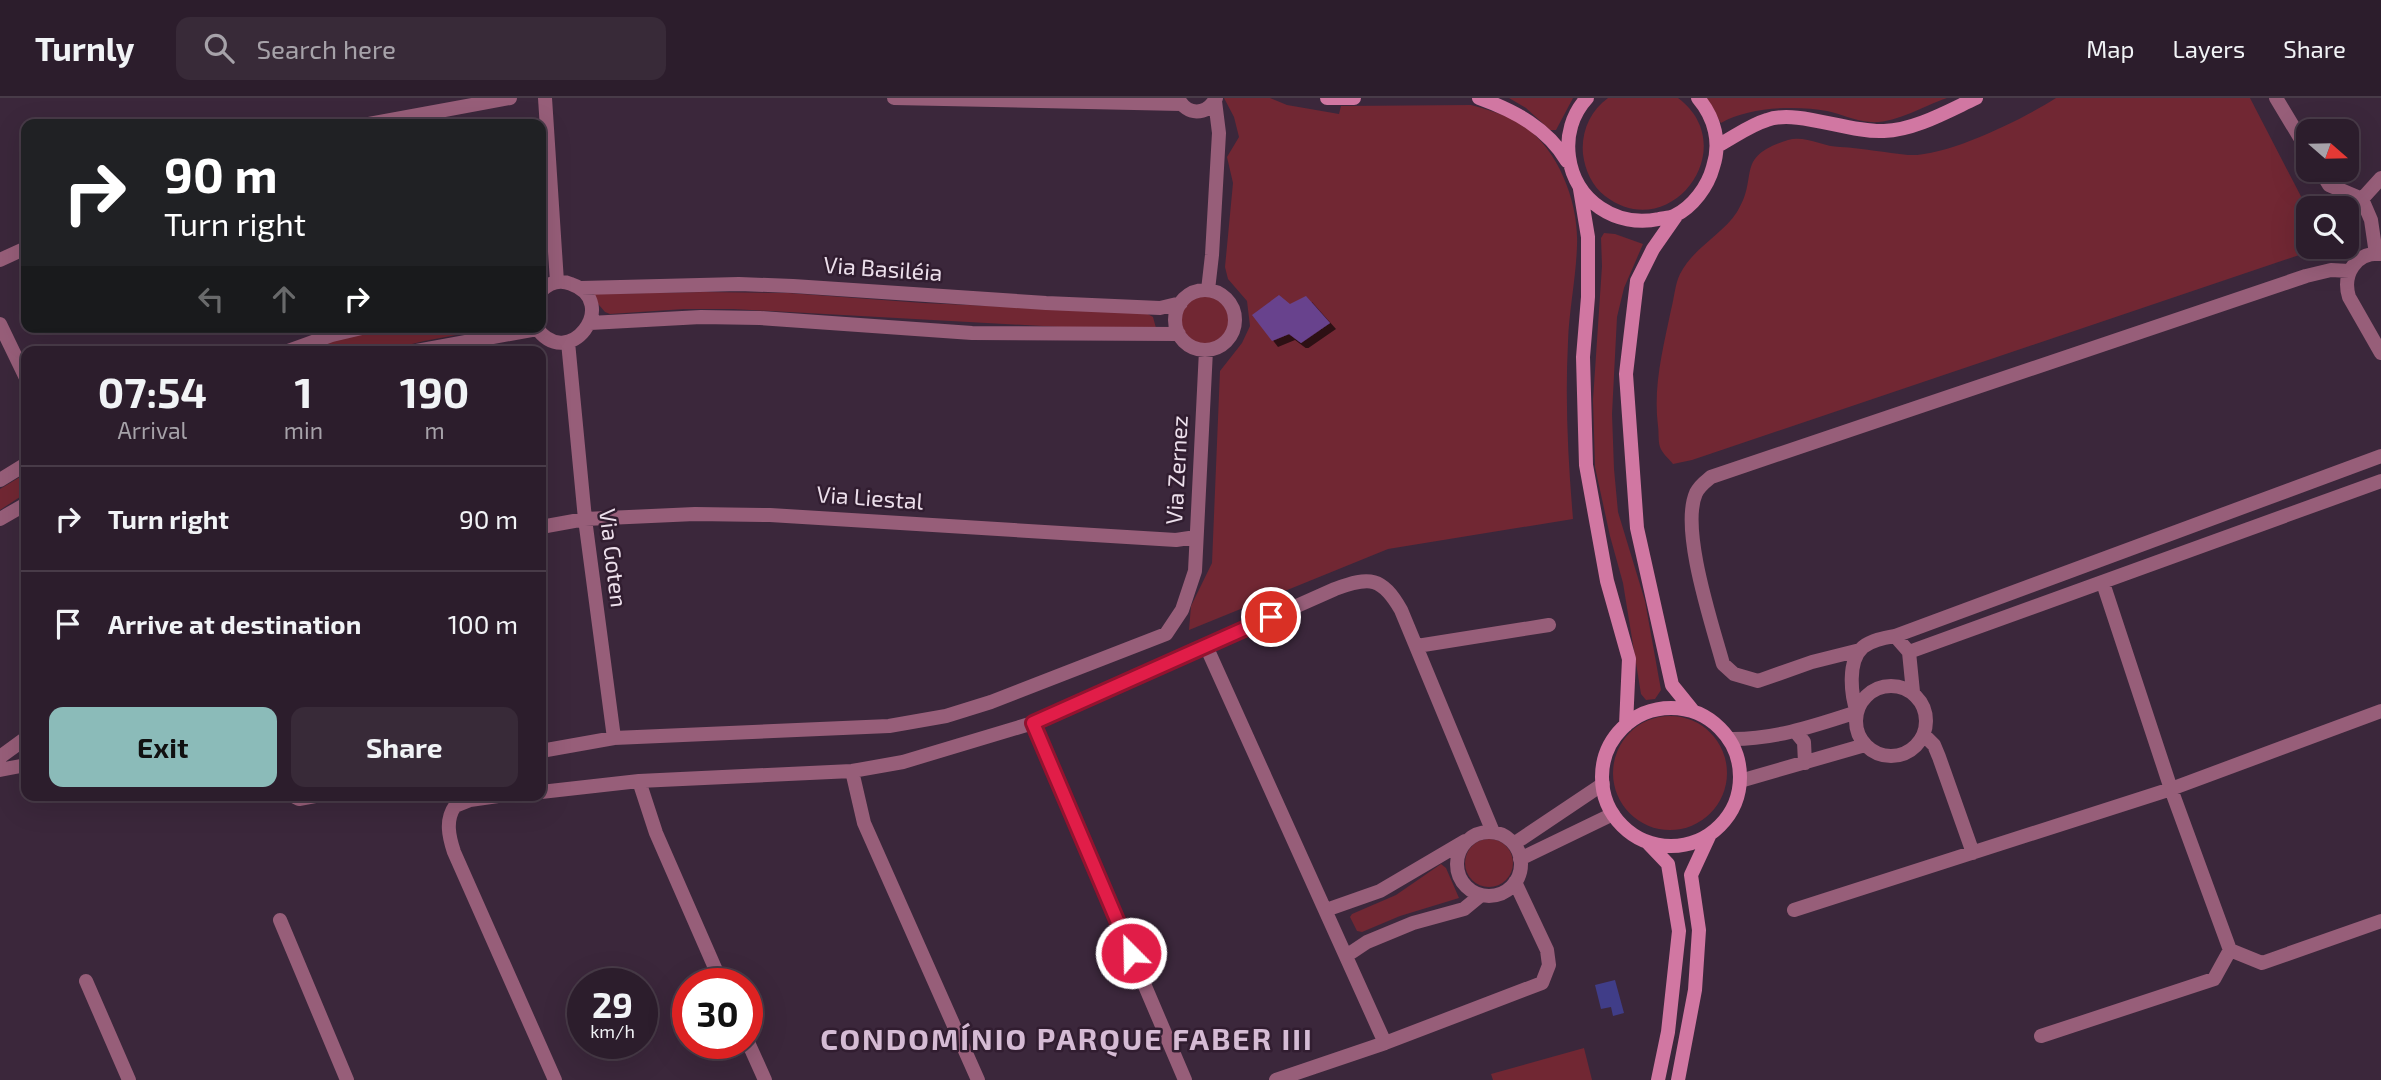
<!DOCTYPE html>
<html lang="en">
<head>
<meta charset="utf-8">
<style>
	body { margin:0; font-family:"Exo 2",sans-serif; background:#382a38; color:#f1f3f6; height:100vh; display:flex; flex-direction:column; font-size:26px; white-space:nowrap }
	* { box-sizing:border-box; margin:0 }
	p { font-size:23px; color:#a6a2a9 }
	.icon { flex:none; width:38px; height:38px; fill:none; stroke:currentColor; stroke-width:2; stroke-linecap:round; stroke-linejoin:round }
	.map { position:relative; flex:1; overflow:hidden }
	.panel { position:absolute; left:21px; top:248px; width:525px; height:455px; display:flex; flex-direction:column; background:#2c1d2c; border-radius:14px; box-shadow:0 7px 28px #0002,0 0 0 2px #483b48 }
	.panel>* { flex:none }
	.hud { position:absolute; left:21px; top:21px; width:525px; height:214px; border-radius:14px; box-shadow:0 7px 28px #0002,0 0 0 2px #483b48; background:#202124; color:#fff; overflow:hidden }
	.needle { width:46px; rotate:110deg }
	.fabs { position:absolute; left:2296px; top:21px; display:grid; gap:14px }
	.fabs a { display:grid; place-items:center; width:63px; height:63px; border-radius:14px; background:#2c1d2c; box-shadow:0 7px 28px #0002,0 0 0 2px #483b48; font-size:35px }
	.speed { position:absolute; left:567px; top:870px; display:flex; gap:14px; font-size:35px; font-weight:700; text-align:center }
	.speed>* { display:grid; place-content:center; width:91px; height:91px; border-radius:50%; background:#2c1d2c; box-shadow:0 7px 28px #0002,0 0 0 2px #483b48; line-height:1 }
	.speed small { font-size:18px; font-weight:400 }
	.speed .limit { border:10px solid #d22; background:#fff; color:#111 }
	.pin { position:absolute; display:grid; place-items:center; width:60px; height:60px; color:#fff; margin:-30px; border:4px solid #fff; border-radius:50%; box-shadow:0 2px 7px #0007 }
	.me { position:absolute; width:77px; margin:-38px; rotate:337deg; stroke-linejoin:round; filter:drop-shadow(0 0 5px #0008) }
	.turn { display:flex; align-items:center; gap:24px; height:147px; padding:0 28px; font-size:32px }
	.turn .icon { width:91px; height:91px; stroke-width:2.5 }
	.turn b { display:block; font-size:49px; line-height:60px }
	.lanes { display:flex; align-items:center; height:66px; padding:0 28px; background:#0003; justify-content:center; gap:35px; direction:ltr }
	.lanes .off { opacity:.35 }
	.eta { display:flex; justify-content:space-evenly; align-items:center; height:119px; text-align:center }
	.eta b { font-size:42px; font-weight:700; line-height:49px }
	.cta { display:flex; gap:14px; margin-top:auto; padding:14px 28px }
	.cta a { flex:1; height:80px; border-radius:14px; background:#8bbbb9; color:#111; font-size:28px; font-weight:700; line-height:80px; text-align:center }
	.cta a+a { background:#382a38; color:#f1f3f6 }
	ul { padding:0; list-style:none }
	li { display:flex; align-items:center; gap:21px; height:105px; padding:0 28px; border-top:2px solid #483b48 }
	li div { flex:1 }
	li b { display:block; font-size:26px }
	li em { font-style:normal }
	header { display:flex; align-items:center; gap:42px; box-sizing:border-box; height:98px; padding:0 35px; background:#2c1d2c; border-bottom:2px solid #483b48 }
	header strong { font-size:33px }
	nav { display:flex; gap:38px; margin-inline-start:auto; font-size:24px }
	.search { width:490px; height:63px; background:#382a38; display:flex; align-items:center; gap:18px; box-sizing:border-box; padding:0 24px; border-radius:14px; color:#a6a2a9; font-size:26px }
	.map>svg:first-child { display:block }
	.green { fill:#712733 }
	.water { fill:#403d88 }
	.building { fill:#67438d; filter:url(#shadow) }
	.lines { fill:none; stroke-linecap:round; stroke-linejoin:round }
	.street { stroke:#975e79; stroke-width:14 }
	.secondary { stroke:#d177a2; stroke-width:14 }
	.route-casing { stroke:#92132f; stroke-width:18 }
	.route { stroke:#e11d48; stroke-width:12 }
	.labels { text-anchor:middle; stroke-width:5; stroke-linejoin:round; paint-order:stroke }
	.street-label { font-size:23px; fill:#ecdfeb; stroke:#311d30 }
	.district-label { font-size:30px; font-weight:bold; letter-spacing:2px; fill:#d5bbd4; stroke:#311d30 }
</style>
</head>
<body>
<header>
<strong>Turnly</strong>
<div class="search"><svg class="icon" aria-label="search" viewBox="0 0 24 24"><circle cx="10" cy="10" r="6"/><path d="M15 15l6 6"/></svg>Search here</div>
<nav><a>Map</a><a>Layers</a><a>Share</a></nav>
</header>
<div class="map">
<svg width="2381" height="982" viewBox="0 0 2381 982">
	<defs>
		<filter id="shadow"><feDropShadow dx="6" dy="6" stdDeviation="0" flood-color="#0009"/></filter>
	</defs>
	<rect width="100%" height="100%" fill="#3b273b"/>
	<path class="green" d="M1224,0H1270L1287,7L1339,16L1341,8L1471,7C1487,11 1502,16 1516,23C1557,46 1579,103 1577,148C1576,180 1569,212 1568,244C1565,304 1568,361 1573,421L1388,451L1189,532L1191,508L1212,465L1220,273L1242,245L1250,228L1247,203L1228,181L1225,169L1233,85L1227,59L1239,39L1234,19Z
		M1509,0H1573L1556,32H1550L1526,10Z
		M1608,0H1678C1744,49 1670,148 1605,98C1592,88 1585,72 1583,56C1581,34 1590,13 1608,0Z
		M1706,0H1947C1923,8 1895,26 1870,24C1855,23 1841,16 1827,13C1796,7 1748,9 1721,25Z
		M2056,0H2250L2308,112V149H2323L1692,362L1673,366C1669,361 1662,355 1660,349C1658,343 1659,334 1658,328C1653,288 1663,251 1671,212C1674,201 1675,186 1680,176C1694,149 1722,137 1737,114C1760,78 1733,59 1788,42C1805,37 1823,49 1840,49C1863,50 1886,55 1908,57C1947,59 2023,21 2056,0Z
		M1604,135L1615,136L1643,146L1624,190L1617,219L1612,316L1614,371L1618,414L1645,503L1661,592L1655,601L1646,602L1641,596L1623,485L1610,438L1595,369L1593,302L1602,168L1601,140Z
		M704,194L788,195L923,205L1146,215L1153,219L1156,230L1150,234L733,211H684L610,216L605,214L593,200L594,196Z
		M1181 221a25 25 0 1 1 50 0a25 25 0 1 1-50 0Z
		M396,229H500L424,243L380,254H296L330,242Z
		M26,378V395L0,412V391L20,379Z
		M1613 675a57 57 0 1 1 114 0a57 57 0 1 1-114 0Z
		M1465 765a24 24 0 1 1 48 0a24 24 0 1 1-48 0Z
		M1441,766L1446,770L1459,800L1400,818L1362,834L1357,833L1350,819L1352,816L1396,797Z
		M1584,950L1592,982H1493L1491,976Z"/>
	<path class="water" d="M1615,882L1624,915L1613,918L1611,909L1601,911L1595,887Z"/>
	<path class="building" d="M1279,197L1290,206L1306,198L1330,225L1301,245L1289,236L1272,243L1252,217Z"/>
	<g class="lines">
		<path class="street" d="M545,0L557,184
			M894,0L1181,6
			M1178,0C1187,18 1206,18 1216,0
			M2276,0L2308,53
			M369,26L510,0
			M2320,72L2329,87L2362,101L2371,122L2376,156
			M2362,101L2381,80
			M2381,156C2356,154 2342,176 2349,199L2381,255
			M0,162L26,150
			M581,190L739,186L793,188L1046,205L1160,210L1181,205
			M1208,192L1212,157L1219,35L1215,3
			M1175 222a30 30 0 1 1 60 0a30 30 0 1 1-60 0Z
			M590,225L701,219L760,220L972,235L1179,236
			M0,226L26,280
			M536,229C568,276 622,204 571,186C560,181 549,185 541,193
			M568,244L585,421L614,640
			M285,254L332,237L366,229
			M411,254L537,231
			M0,382L26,366
			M0,421L26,406
			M541,429L585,421L695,416L770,417L1176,442L1196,439
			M2103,485L2171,691L2230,852L2262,865L2381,823
			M1895,538L2381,358
			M1206,548L1385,945
			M1417,548L1549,527
			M1860,552L1812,564L1758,583L1734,576L1723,566C1712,526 1680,431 1696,395C1700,387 1705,384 1711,379L2306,178L2331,172L2349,173
			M1909,554L2381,383
			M1856 623a35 35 0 1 1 70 0a35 35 0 1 1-70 0Z
			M1033,625L1185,982
			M1795,633L1804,644L1805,665
			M1924,637L1934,647L1939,659L1973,755
			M1729,641C1773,642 1814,628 1857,614C1851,597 1847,563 1863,549C1872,542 1884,540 1895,538L1909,554L1913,594
			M541,653L614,640L889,628L946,618L991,604L1166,536L1182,512L1195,473L1206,252
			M0,659L26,640
			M0,672L26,667
			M852,673L864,725L978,982
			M639,683L656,735L722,886
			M1740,683L1865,647
			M541,694L639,683L852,673L903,664L1033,625L1335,491C1370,478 1382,479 1401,512L1493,734
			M293,698L299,701L315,698
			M498,698L470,702L455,708C445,722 449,739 454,754L555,982
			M1457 766a32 32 0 1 1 64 0a32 32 0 1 1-64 0Z
			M1515,745L1603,686
			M1520,761L1613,716
			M1326,812L1380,793L1465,743
			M1794,812L2171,691L2381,613
			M280,822L347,982
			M1346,858L1367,844L1413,825L1464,811L1481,797
			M86,883L129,982
			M2041,938L2214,881L2230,852
			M747,942L765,982
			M1276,982L1385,945L1542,885L1549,867L1547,852L1515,784"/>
		<path class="secondary" d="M1327,0H1354
			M1479,0C1515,13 1547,30 1567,63
			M1587,0C1572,16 1566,38 1569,59C1575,103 1616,130 1659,121C1663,120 1670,120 1674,118C1693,109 1708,88 1713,69C1721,45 1715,20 1698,0
			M1719,47C1734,39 1750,27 1767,22C1797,11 1849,35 1884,33C1915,32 1948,13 1976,0
			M1580,91L1588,139V199L1583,259L1586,367L1607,483L1629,561L1626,627
			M1676,118L1653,151L1637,183L1626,276L1637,430L1672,587L1693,613
			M1602 679a69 69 0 1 1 138 0a69 69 0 1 1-138 0Z
			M1647,744L1668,766L1679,833L1668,934L1658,982
			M1678,982L1695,892L1699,832L1691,777L1710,736"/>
	</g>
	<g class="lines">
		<g class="route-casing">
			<path id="route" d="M1131,855L1033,625L1271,519"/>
		</g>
		<use href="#route" class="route"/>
	</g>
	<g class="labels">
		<g class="street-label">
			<text transform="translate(883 171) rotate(4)" y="8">Via Basiléia</text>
			<text transform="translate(1177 372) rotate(-87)" y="8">Via Zernez</text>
			<text transform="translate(870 400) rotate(4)" y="8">Via Liestal</text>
			<text transform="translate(613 460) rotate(83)" y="8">Via Goten</text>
		</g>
		<g class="district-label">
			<text x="1067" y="952">CONDOMÍNIO PARQUE FABER III</text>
		</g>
	</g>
</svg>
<div class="fabs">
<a><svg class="needle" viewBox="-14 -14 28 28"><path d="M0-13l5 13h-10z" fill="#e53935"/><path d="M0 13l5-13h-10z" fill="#a6a2a9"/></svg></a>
<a><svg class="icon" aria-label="search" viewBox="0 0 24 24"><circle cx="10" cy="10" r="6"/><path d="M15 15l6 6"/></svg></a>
</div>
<div class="speed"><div>29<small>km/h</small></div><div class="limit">30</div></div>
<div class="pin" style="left:1271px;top:519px;background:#d93025"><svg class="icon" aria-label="arrive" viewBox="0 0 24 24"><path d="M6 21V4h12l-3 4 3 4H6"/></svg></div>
<svg class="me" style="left:1131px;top:855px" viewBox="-20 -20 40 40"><circle r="17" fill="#e11d48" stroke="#fff" stroke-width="3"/><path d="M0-11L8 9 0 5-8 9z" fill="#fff"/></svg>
<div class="hud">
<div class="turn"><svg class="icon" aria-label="right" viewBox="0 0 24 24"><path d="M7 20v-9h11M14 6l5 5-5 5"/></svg><div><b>90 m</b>Turn right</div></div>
<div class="lanes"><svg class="icon off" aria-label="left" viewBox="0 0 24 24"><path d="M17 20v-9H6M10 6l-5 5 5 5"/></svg><svg class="icon off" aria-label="ahead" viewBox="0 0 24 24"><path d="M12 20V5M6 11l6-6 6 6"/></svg><svg class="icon" aria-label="right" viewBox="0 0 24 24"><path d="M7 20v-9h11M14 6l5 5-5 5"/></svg></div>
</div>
<section class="panel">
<div class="eta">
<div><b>07:54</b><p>Arrival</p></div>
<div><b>1</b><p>min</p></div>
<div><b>190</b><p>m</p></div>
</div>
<ul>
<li><svg class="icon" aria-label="right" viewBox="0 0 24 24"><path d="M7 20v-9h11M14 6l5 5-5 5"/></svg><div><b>Turn right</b></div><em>90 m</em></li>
<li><svg class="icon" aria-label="arrive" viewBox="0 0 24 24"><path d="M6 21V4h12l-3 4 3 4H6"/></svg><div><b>Arrive at destination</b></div><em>100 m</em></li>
</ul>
<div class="cta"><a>Exit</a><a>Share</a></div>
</section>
</div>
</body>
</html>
